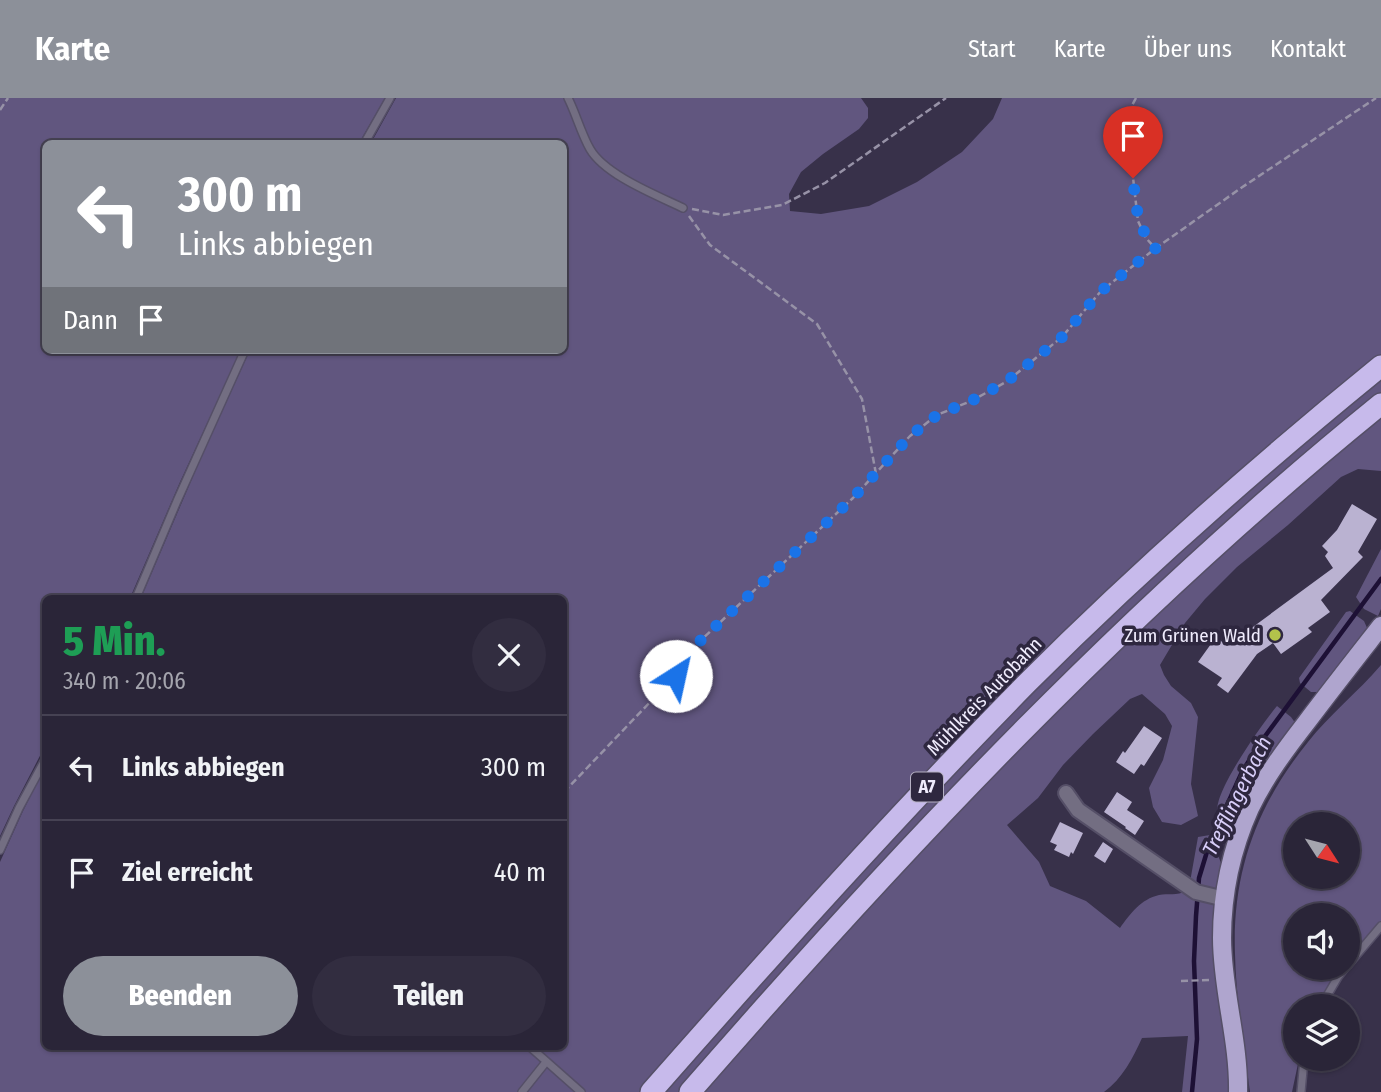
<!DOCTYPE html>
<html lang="de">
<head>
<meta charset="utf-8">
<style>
	body { margin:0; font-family:"Fira Sans Condensed",sans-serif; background:#322d40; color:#f1f3f6; height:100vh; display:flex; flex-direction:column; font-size:26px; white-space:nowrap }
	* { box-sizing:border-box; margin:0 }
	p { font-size:23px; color:#a5a5ae }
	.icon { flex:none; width:38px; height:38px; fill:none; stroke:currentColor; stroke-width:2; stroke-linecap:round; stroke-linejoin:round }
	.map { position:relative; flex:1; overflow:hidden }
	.sheet { position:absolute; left:42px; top:497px; width:525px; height:455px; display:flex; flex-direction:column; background:#2a2538; border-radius:10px; box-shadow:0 2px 5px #0004,0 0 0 2px #464253 }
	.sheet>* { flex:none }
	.top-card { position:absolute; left:42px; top:42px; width:525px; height:214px; border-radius:10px; box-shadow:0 2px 5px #0004,0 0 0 2px #464253; background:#8c9099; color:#fff; overflow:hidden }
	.needle { width:46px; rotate:126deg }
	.buttons { position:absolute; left:1283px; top:714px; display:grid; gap:14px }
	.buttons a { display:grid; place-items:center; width:77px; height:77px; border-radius:50%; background:#2a2538; box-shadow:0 2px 5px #0004,0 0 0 2px #464253; font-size:35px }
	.pin { position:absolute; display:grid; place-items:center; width:60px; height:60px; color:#fff; margin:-72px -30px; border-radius:50% 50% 50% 0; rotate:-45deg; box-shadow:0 0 7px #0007 }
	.pin .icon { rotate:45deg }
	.me { position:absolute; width:77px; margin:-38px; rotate:35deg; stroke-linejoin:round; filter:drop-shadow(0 0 5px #0008) }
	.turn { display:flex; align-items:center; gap:24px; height:147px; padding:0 21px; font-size:32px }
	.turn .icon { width:91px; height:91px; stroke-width:2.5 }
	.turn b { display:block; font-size:49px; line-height:60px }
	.then { display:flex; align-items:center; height:66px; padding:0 21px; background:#0003; gap:14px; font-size:26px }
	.round { display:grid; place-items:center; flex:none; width:74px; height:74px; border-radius:37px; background:#322d40 }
	.headline { display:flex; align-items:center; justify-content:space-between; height:119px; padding:0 21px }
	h1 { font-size:42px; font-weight:800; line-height:52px; color:#1e9e55 }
	.cta { display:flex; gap:14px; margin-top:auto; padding:14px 21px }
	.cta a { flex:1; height:80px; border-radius:42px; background:#8c9099; color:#fff; font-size:28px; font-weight:800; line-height:80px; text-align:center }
	.cta a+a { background:#322d40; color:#f1f3f6 }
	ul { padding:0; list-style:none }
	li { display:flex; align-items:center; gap:21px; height:105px; padding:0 21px; border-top:2px solid #464253 }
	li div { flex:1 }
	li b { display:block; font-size:26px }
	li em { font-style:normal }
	header { display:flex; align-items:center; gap:42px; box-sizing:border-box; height:98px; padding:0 35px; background:#8c9099; color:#fff }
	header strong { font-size:33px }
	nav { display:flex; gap:38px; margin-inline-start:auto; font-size:24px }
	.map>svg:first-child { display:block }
	.green { fill:#61567f; fill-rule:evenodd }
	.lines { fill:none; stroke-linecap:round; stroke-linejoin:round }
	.stream { stroke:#1d1035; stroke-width:4.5 }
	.building { fill:#bab2d1 }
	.lane-casing { stroke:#554f67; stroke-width:10 }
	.street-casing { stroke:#554f67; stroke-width:18 }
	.primary-casing { stroke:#554f67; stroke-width:21 }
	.highway-casing { stroke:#554f67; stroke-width:24 }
	.path { stroke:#9792a7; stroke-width:2.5; stroke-dasharray:7 3.5; stroke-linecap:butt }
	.lane { stroke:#736e82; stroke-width:7 }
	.street { stroke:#736e82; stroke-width:14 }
	.primary { stroke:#afa5ce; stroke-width:18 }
	.highway { stroke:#c7baeb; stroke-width:21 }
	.route { stroke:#1a73e8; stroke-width:12; stroke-dasharray:0 21.6 }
	.poi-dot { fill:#b3c24b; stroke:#2e273f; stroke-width:2.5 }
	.labels { text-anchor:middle; stroke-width:7; stroke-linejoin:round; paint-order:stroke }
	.shield { fill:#2e273f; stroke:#b6b1c4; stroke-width:2 }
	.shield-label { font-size:18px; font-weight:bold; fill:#f0ecfd }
	.poi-label { font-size:19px; fill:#f0ecfd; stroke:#2e273f; text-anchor:end }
	.street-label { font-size:19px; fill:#f0ecfd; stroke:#2e273f }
	.water-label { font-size:21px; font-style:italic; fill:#d8cef9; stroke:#2e273f }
</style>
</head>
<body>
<header>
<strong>Karte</strong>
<nav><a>Start</a><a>Karte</a><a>Über uns</a><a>Kontakt</a></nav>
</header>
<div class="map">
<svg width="1381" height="994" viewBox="0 0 1381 994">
	<rect width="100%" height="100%" fill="#38314a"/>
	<path class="green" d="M0,0H385L359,45L46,46V252H241L180,384L130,500H46L45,648L14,708L0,738Z
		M396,0H861L868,10V20L859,31L823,56L801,74L789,96L790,113L821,116L869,108L917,84L962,54L993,21L1002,0H1381V373L1358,371L1341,379L1288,427L1237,469L1205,501L1185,525L1160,567L1164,577L1171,588L1191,605L1198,619L1191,686L1198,718L1181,727L1162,724L1153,709L1149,690L1163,662L1172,628L1165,616L1142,596L1130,601L1093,636L1063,667L1038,700L1007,727L1039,764L1050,788L1086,803L1120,830C1130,816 1141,801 1159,797C1168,795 1177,798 1186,793L1209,802L1216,808L1218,892L1229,972L1230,994H1182L1188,938L1142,940C1133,960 1122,981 1104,994H0V764L23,713L45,669L46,948H564V500H141L200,362L250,252H564V46L371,45Z
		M1381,451V511L1378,518L1364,511L1356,499Z
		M1350,513L1364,523L1368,532L1319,594H1311L1300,585L1299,580L1346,514Z
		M1381,567V823L1348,860V817H1295V870H1340L1333,878L1317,908H1295V961H1299L1292,994H1250C1244,948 1236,902 1235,856C1232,774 1257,707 1308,644C1329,617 1358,594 1381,567ZM1295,726H1348V779H1295Z
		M1277,608L1291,619L1296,626L1241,715C1235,718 1227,724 1221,720C1201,709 1266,621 1277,608Z
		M1210,737L1221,765L1217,794L1200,790L1190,784L1198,739Z"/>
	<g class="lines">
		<path class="stream" d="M1192,994L1197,941L1194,863L1196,818L1199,780L1209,747L1242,674L1260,645L1381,481"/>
	</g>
	<path class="building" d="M1352,406L1377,421L1358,454L1363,459L1321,502L1330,514L1308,530L1312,534L1281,556L1273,545L1257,556L1228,595L1217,587L1222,580L1198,564L1216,539L1227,548L1333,470L1325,458L1328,454L1322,448L1337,432Z
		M1144,628L1162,640L1144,668L1141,666L1134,676L1116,664L1123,653L1125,655Z
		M1117,694L1132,704L1127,712L1144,723L1135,737L1125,730L1126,729L1104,714Z
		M1060,724L1083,735L1073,756L1071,754L1069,759L1054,752L1057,747L1050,744Z
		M1103,744L1113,751L1105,765L1094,758Z"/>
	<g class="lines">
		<g class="lane-casing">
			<path id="lane" d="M568,0C576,16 581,35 590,51C605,77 656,97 683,110
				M364,46L390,0
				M136,500L177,403L245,252
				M0,752L19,710L46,660
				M1348,867L1381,828
				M1321,908L1338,879L1345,870
				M529,948L581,994
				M522,994L546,964
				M1301,994L1304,961"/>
		</g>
		<g class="street-casing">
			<path id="street" d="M1066,695L1078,712L1196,794L1225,801"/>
		</g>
		<g class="primary-casing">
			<path id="primary" d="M1238,994C1239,942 1222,892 1222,840C1222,796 1232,750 1250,710C1265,679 1285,652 1306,625C1330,593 1356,560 1381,528"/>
		</g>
		<g class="highway-casing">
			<path id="highway" d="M651,994C773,855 897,717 1027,585C1139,473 1258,368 1381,268
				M690,994C904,748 1128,511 1381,306"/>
		</g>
		<path class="path" d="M1136,0L1128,15V36L1138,123L1146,140L1155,150
			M0,12L8,0
			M692,111L723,117L782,107L825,85L946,0
			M689,118L710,147L817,226L862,301L876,376
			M449,252L489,257L509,254
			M564,694L675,578L699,544L853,400L910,338L937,317L971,303L1006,284L1062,239L1101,193L1156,150L1241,90L1376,0
			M1181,883L1209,882"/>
		<use href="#lane" class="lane"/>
		<use href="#street" class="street"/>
		<use href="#primary" class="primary"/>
		<use href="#highway" class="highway"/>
	</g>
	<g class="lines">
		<path class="route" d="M676,578L699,544L853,400L910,338L937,317L971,303L1006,284L1062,239L1101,193L1156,150C1136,130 1136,106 1133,80"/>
	</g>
	<circle class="poi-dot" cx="1275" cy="537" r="7"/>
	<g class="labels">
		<rect class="shield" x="911" y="674.5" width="32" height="29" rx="5"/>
		<g class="shield-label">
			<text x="927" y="695">A7</text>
		</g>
		<g class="poi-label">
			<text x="1261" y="544">Zum Grünen Wald</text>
		</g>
		<g class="street-label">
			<text transform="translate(984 598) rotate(-46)" y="7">Mühlkreis Autobahn</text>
		</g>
		<g class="water-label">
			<text transform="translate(1237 698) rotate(-64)" y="7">Trefflingerbach</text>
		</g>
	</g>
</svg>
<div class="buttons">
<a><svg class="needle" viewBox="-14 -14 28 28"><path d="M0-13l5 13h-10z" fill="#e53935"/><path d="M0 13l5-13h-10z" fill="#a5a5ae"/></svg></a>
<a><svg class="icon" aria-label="sound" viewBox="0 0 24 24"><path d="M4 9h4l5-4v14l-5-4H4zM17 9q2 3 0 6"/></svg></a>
<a><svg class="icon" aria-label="layers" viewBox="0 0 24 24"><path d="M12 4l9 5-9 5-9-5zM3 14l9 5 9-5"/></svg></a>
</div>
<div class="pin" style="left:1133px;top:80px;background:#d93025"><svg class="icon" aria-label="arrive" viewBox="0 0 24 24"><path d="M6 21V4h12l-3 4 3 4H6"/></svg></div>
<svg class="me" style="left:676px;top:578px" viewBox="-20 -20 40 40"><circle r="19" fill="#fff"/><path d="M0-13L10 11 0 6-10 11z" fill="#1a73e8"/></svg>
<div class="top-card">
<div class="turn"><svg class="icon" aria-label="left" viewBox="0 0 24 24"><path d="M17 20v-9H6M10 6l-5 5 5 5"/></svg><div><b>300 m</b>Links abbiegen</div></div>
<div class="then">Dann<svg class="icon" aria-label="arrive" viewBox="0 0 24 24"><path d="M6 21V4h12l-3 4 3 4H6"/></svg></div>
</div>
<section class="sheet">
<div class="headline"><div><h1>5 Min.</h1><p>340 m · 20:06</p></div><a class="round"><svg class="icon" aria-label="close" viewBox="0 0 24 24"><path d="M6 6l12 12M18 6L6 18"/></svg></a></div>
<ul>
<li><svg class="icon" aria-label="left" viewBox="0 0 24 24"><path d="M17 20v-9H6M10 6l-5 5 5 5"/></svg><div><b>Links abbiegen</b></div><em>300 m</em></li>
<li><svg class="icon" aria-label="arrive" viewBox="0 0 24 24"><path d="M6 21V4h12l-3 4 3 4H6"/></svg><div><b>Ziel erreicht</b></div><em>40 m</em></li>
</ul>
<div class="cta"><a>Beenden</a><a>Teilen</a></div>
</section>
</div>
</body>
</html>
